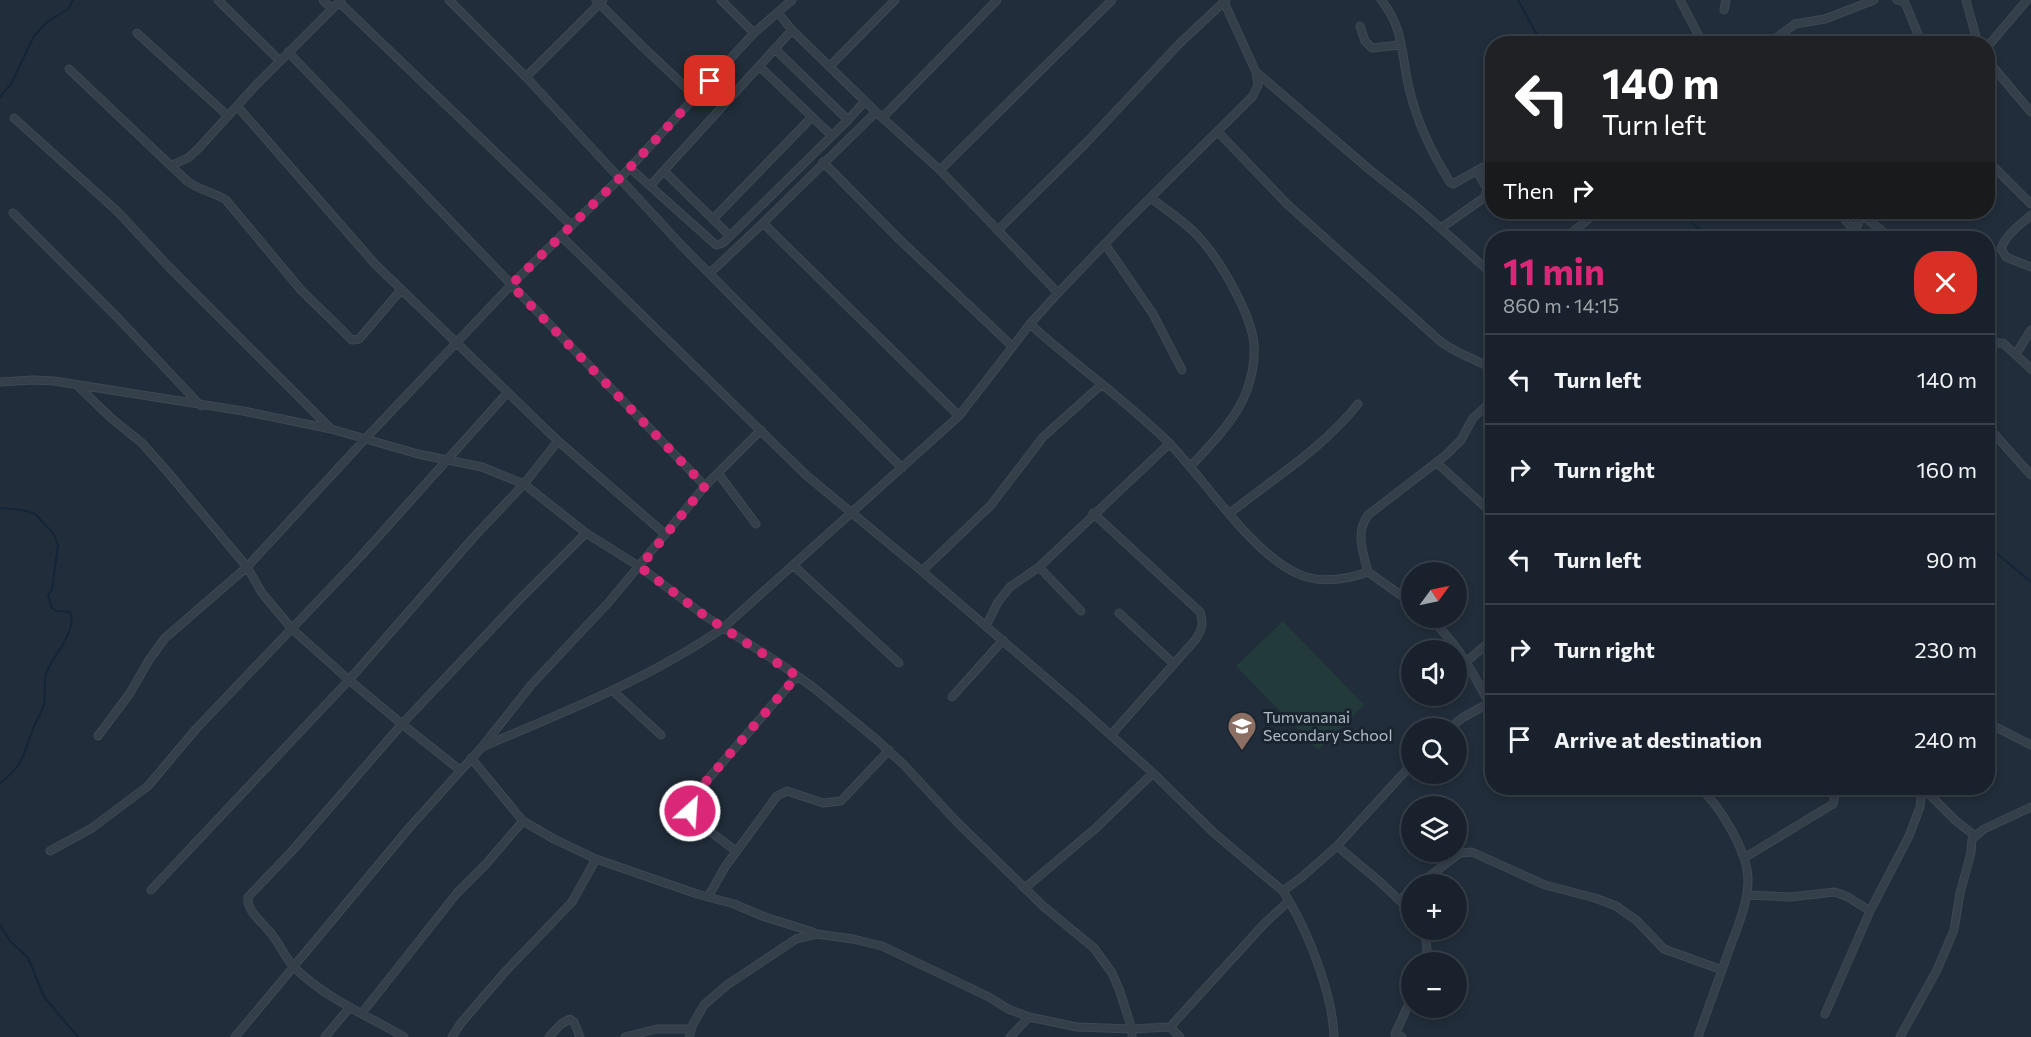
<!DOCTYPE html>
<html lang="en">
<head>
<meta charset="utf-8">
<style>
	body { margin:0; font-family:Commissioner,sans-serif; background:#222a34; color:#f1f3f6; height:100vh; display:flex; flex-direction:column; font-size:22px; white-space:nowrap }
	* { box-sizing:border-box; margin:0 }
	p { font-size:20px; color:#9fa4a9 }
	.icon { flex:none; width:33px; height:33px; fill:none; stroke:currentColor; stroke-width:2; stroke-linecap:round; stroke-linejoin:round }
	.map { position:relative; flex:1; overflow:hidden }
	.drawer { position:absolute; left:1485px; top:231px; width:510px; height:564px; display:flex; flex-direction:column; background:#19222c; border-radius:24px; box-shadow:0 3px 9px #0003,0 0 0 2px #373f48 }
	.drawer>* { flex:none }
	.top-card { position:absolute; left:1485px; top:36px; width:510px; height:183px; border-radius:24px; box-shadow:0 3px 9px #0003,0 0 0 2px #373f48; background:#202124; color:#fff; overflow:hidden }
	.needle { width:39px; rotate:57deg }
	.buttons { position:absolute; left:1401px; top:562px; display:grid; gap:12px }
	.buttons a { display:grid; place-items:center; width:66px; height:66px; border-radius:50%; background:#19222c; box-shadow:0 3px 9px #0003,0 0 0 2px #373f48; font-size:30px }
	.pin { position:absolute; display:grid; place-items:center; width:51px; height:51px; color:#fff; margin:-26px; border-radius:12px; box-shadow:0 3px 9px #0006 }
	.me { position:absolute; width:66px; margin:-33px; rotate:26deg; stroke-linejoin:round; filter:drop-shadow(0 0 4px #0008) }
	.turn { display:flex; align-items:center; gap:21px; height:126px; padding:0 18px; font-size:27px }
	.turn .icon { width:78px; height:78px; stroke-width:2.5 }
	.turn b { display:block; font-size:42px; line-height:51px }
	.then { display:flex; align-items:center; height:57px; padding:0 18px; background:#0003; gap:12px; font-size:22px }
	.round { display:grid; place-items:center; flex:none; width:63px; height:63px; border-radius:24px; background:#222a34 }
	.overview { display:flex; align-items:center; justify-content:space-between; height:102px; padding:0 18px }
	h1 { font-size:36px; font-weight:700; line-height:45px; color:#db2777 }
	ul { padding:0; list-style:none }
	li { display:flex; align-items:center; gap:18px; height:90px; padding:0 18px; border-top:2px solid #373f48 }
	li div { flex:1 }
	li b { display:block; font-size:22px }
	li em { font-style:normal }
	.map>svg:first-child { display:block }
	.green { fill:#233a3b }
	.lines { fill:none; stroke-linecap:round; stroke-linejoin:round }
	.stream { stroke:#152538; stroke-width:2 }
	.street-casing { stroke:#3e4854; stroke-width:9 }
	.street { stroke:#353f4a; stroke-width:7 }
	.route { stroke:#db2777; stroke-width:10; stroke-dasharray:0 18 }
	.labels { text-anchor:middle; stroke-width:6; stroke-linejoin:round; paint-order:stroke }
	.poi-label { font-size:16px; fill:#b0bac7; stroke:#1a242f; text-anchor:start }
</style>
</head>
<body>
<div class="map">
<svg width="2031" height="1037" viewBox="0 0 2031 1037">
	<rect width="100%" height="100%" fill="#212d3a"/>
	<path class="green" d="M1283,621L1364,705L1318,750L1236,666Z"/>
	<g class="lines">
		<path class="stream" d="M1518,0L1536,33L1548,44
			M0,97L11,84L34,36L47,22L68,9L73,0
			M1685,212L1694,225L1711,238
			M0,508L22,510L35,514L53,533L58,545L57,552L52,590L48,595L52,608L57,611L70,612C78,631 54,654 47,671C43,681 46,693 44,703C43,712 36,720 33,729C23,755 24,765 0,783
			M1988,546L2031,582
			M0,925L10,941L28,958L44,997L78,1037"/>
		<g class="street-casing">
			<path id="street" d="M218,0L279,60
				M323,0L332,9
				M449,0L526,77L684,248L902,468
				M596,0L643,47L696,97
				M721,0L754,33
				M1381,0C1404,28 1401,54 1409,88C1417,122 1431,152 1450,182L1453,184L1492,162
				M1680,0L1703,44
				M1897,0L1904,2L1906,5L1922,44
				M1966,0L1978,44
				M339,2L571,225
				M1724,10L1726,0
				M778,13L792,30L876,112L940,170L1058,293
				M1360,26L1365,41L1372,48L1400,45
				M137,33L228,116
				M1768,44L1795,24L1825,19L1874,0
				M1988,46L2027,0
				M775,49L848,120
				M288,52L705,486
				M1988,61L2031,112
				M759,66L832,136
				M830,66L895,0
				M69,69L187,181C199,190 213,192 226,200L301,290L352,340L359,339L401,290
				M1256,72L1370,170L1418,208L1492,274
				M526,77L603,0
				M237,106L375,264L558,441L665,534
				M883,117L997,0
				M14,118L118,212L169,267L331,429
				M1218,132L1287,204L1440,341C1456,354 1475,358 1492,369
				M1988,161L2031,204
				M823,162L900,240L1012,346
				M172,165L188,158L198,149L257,84L341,0
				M630,168L716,245L723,243L848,120L865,101
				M940,170L1112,0
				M664,171L730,236
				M650,186L792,30
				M1151,198C1166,210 1184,221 1197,235C1219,258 1251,313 1254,344C1255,358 1252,376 1247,390C1236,420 1212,443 1190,467
				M1839,212L1855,232
				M13,213L117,317L201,406
				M1862,215L1891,238
				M2031,215C2020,225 2005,235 2001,249L2006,257L2031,267
				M713,219L812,117
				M763,223L959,416
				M1441,228L1485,197L1487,189L1477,171
				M998,230L1086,143L1180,43L1226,0
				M561,236L806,475L916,566L1075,703L1153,773L1214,833L1283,891L1302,877L1337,846L1379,881L1412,912
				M1565,238L1597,212
				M1852,238L1862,214
				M1105,244L1153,314L1182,370
				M710,273L763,223L876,112
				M1030,324C1075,365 1126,400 1169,443C1206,481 1250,551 1296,573C1319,584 1345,580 1368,572L1412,603
				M1988,349L1996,343H2003L2031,369
				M2016,354L2031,330
				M0,382L33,380L54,381L243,411L331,429L418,454L482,467L524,484L586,533L640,567L705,616L779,663L814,688L877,740L903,764L956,821L1043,906L1094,948L1112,973L1119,989L1132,1029V1037
				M77,385L111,418L142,443L166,470L247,567L262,593L292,629L349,680L402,724L518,601L586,533
				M1988,427L2031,475
				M1437,463L1492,513
				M718,473L756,524
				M1093,513L1200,612C1204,624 1202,629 1196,639L1111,735
				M1230,513C1274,478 1322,449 1358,404
				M793,565L899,663
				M1039,567L1081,611
				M922,571L991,505L1043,437L1101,385
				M1368,572C1363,552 1355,533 1368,515L1446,455L1461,440L1473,418L1492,401
				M1119,613L1174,664
				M1429,618C1457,642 1472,671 1489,703
				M986,626L998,602L1010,587L1039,567L1169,444
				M1467,661L1492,640
				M612,690L661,735
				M952,697L1003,640
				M1988,723L2031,745
				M1449,729L1462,718L1489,703L1492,704
				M98,736L130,693L149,660L165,638L247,567L366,438L511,285L624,174L754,33L792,0
				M482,747C564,712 649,679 723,628L959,416L1030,324L1058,293L1123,225L1253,96L1258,85L1256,72L1223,0
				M471,758L523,821L554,839L596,859L697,894L734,904L765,917L813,932
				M1923,788L1956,821L1974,835
				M1337,846L1412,764
				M50,851L92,828L148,786L196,729L361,556L508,392
				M736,851L700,824L690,811L691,799L797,676
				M1744,858L1833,804L1835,795L1831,788
				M1418,885L1460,853L1472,852L1545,885L1595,898L1616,906L1636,920L1664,949L1722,970
				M1025,888L1096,828L1153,773
				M151,890L349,680L473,538L524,484L558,441
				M1748,895L1790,897L1835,892L1848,897L1870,911
				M708,897L725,867L777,796L787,791L823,803L841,801L889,750
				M1399,900L1412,890
				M1289,901C1310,936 1333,997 1334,1037
				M1423,930C1427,941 1429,951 1425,963
				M362,1013L457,893L486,864L523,821
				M1825,1014L1870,911L1909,836L1920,807L1921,798L1919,788
				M1170,1027L1264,924L1289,901L1283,891
				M235,1037L409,828L482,747L532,684L609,602L705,486L761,430
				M325,1037L350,1007
				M404,1037C368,1016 325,998 295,968C285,958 279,942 269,931C261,921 246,910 248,897L293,850L402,724L460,770
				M452,1037L461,1023L504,973L572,902L596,859
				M549,1037L561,1024L570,1019L574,1022L580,1037
				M625,1037L656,1029H691
				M689,1037L693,1024L704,1005L727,985L796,939L817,934L853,939L882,946L989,997L1008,1009L1029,1017L1077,1027L1132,1029L1170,1027L1180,1037
				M1010,1037L1029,1017
				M1402,1037L1395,1034L1412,997
				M1698,1037C1708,1008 1719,979 1729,950C1737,928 1748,904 1748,880C1748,852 1720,806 1700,788
				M1900,1037L1937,970L1954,930L1960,893L1971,853L1972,839L1984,829L2031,807"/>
		</g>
		<use href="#street" class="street"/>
	</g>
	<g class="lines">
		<path class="route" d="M690,811L691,799L797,676L705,616L640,567L705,486L511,285L624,174L710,81"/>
	</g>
	<defs>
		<g id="school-pin" transform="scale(1.5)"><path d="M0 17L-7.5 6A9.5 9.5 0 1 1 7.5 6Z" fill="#8d6e63" stroke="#1a242f"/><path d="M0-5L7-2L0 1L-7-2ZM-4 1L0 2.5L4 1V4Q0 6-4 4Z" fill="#fff"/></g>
	</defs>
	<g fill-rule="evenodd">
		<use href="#school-pin" x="1242" y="726"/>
	</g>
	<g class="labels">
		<g class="poi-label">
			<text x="1263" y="723">Tumvananai<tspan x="1263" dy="18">Secondary School</tspan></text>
		</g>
	</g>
</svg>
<div class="buttons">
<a><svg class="needle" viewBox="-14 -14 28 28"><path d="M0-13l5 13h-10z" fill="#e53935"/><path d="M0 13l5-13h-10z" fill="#9fa4a9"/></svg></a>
<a><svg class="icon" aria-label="sound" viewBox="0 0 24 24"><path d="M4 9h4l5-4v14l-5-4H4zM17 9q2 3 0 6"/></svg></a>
<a><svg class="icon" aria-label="search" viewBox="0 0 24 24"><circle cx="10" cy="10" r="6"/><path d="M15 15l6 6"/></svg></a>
<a><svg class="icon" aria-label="layers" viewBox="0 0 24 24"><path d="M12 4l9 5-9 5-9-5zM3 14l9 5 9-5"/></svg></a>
<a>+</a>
<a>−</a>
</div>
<div class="pin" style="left:710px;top:81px;background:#d93025"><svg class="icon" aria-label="arrive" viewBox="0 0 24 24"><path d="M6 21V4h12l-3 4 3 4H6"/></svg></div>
<svg class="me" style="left:690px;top:811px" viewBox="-20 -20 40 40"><circle r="17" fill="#db2777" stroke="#fff" stroke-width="3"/><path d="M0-11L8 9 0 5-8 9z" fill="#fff"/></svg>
<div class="top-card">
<div class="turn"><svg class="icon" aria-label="left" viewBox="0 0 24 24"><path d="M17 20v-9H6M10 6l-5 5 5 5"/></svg><div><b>140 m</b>Turn left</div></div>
<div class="then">Then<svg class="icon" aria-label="right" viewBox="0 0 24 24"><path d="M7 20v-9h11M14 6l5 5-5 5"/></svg></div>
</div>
<section class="drawer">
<div class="overview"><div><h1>11 min</h1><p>860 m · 14:15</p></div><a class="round" style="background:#d93025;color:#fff"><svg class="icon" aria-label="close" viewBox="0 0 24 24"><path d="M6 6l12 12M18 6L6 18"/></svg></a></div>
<ul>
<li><svg class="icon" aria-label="left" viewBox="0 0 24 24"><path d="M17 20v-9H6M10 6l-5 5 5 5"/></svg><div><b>Turn left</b></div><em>140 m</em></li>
<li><svg class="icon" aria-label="right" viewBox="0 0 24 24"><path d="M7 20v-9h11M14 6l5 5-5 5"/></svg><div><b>Turn right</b></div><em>160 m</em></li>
<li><svg class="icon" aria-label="left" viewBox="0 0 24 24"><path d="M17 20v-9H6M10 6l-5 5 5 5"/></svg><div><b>Turn left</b></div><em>90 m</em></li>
<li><svg class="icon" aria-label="right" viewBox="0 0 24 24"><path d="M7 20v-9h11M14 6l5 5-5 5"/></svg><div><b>Turn right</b></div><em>230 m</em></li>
<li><svg class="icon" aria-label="arrive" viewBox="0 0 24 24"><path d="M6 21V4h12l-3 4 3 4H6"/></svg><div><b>Arrive at destination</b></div><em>240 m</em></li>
</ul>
</section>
</div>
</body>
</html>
